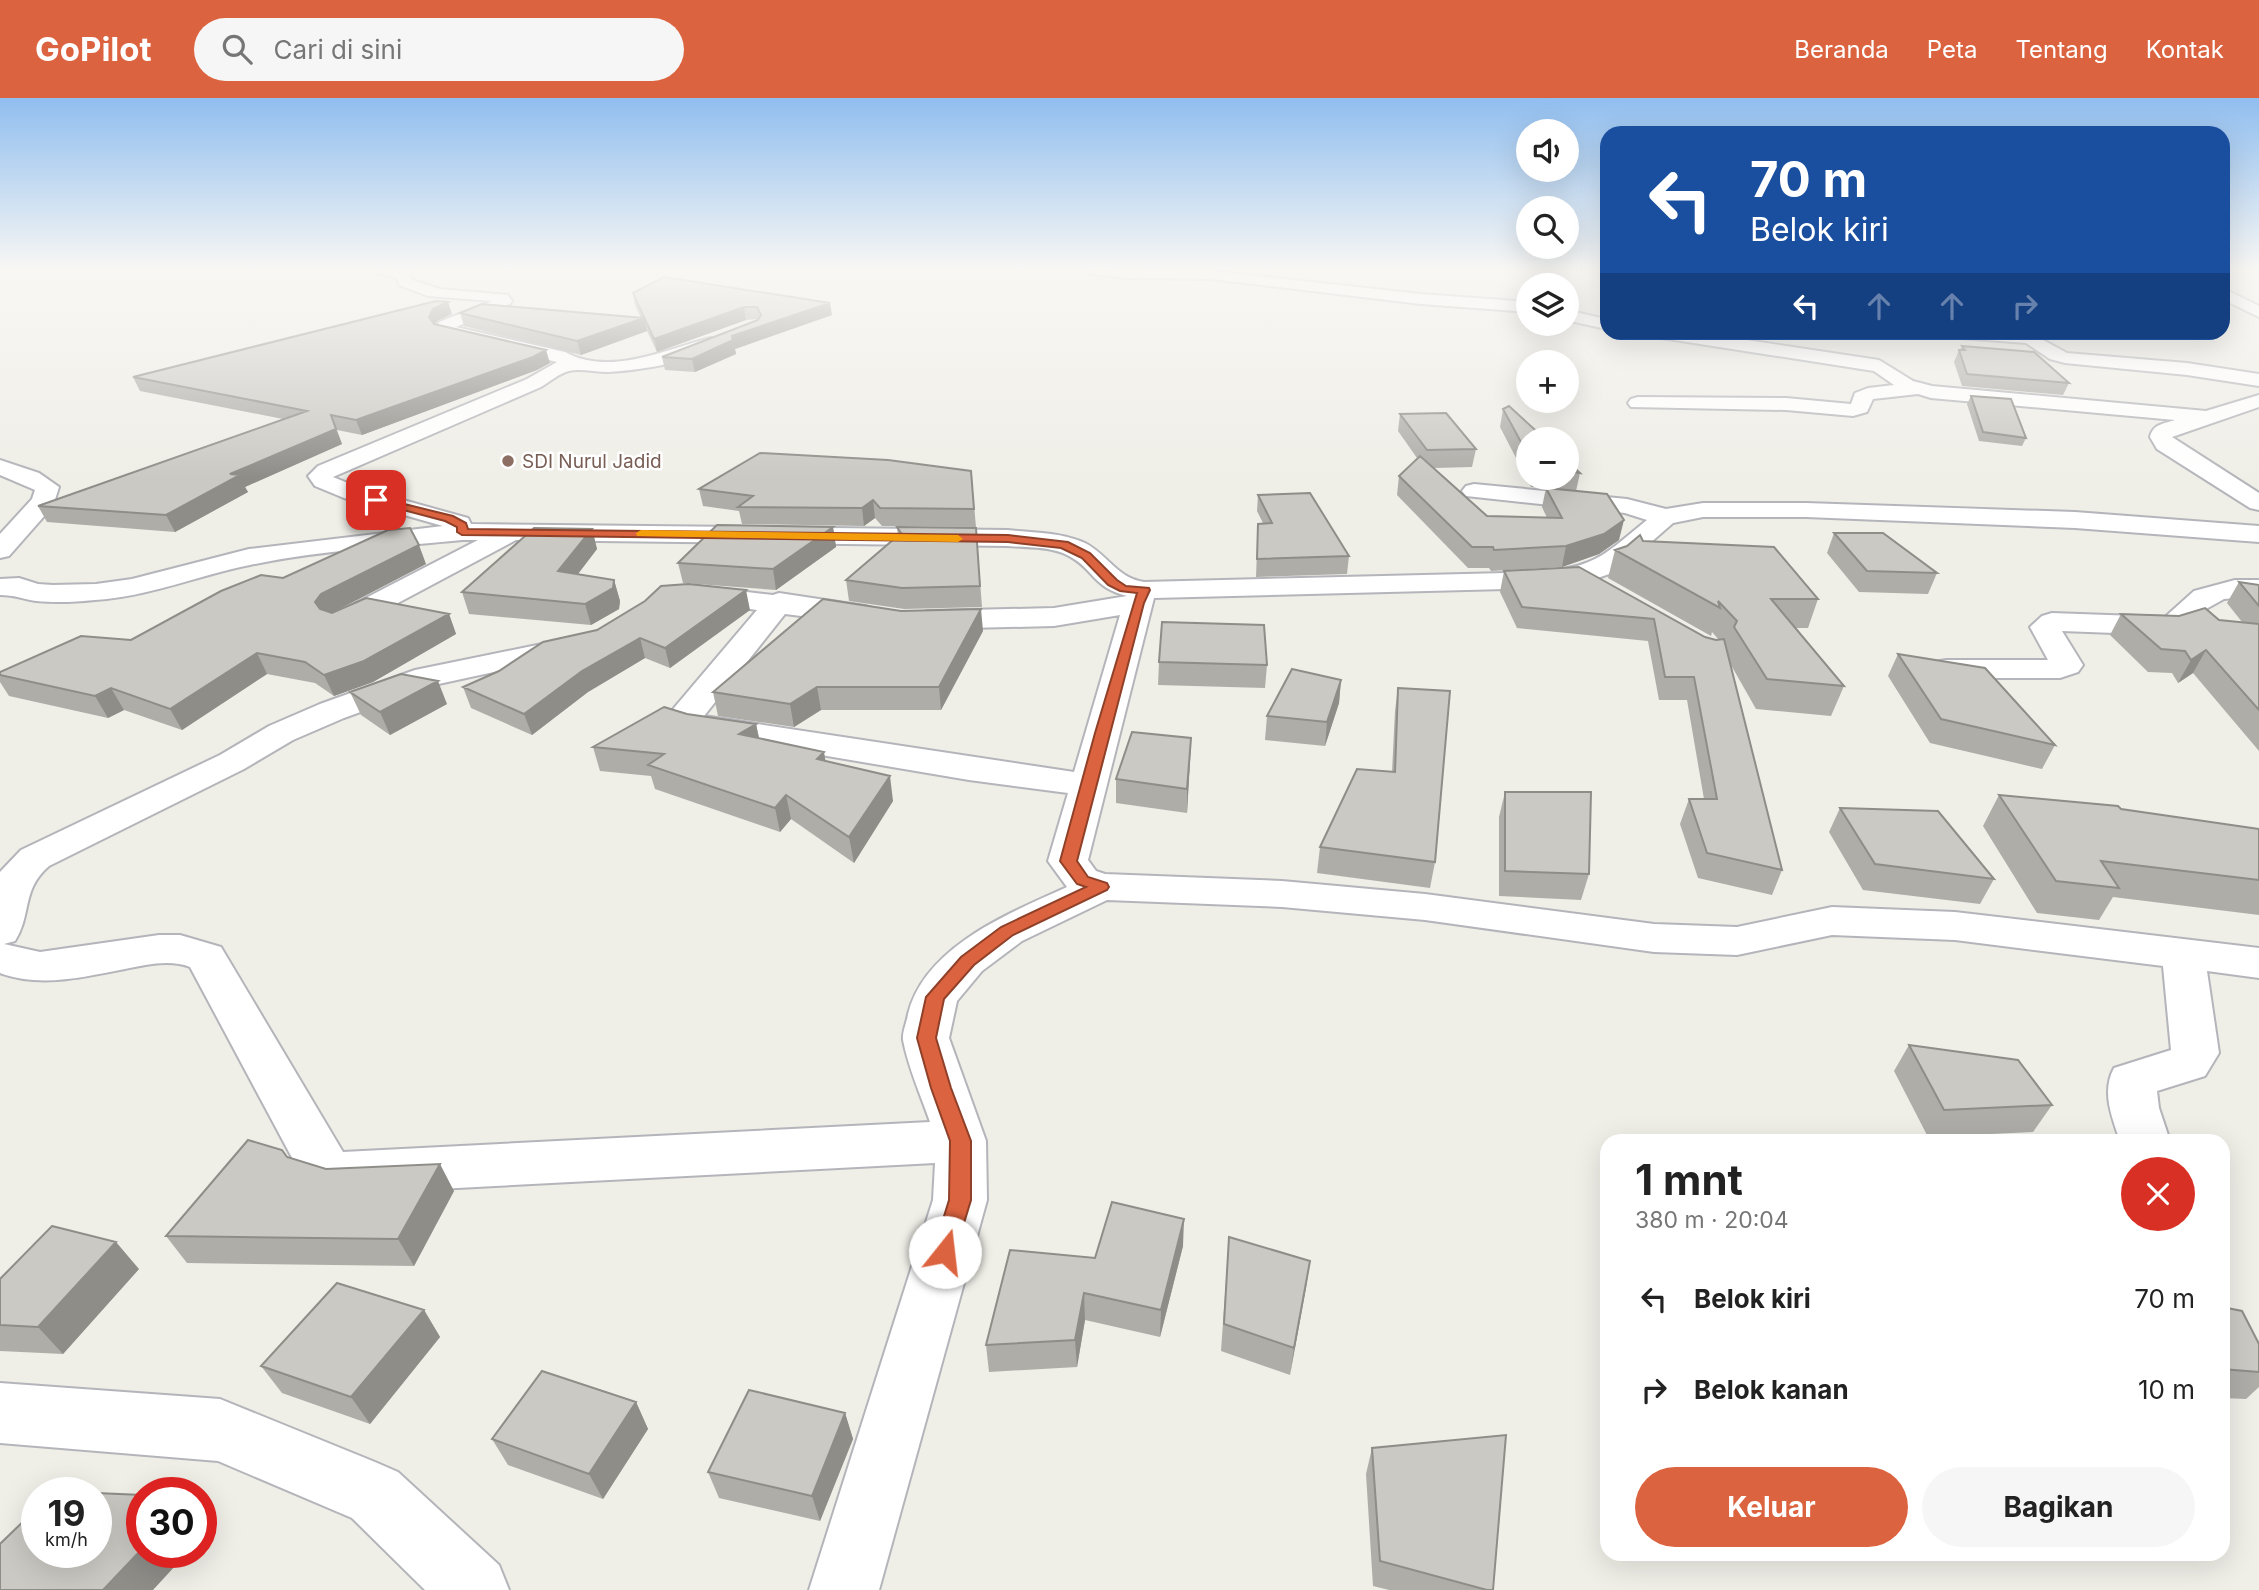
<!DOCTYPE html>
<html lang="id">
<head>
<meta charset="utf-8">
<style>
	body { margin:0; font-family:Inter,sans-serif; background:#f6f6f6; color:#222; height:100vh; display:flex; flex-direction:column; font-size:26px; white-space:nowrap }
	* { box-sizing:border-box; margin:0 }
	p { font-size:23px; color:#767676 }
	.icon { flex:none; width:38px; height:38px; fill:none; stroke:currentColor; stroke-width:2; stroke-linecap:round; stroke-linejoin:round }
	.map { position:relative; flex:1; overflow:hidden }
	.details { position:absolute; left:1600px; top:1036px; width:630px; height:427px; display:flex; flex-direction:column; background:#fff; border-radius:21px; box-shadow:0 7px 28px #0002 }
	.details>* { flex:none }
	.guide { position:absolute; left:1600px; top:28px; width:630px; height:214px; border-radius:21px; box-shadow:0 7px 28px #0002; background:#1a4fa0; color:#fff; overflow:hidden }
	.fabs { position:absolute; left:1516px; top:21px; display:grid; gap:14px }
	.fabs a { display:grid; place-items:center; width:63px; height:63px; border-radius:50%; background:#fff; box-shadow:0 7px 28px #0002; font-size:35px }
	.speed { position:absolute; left:21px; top:1379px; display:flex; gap:14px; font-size:35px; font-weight:700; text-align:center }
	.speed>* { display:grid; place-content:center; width:91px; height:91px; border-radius:50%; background:#fff; box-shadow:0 7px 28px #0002; line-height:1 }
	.speed small { font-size:18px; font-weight:400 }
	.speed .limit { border:10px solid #d22; background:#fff; color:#111 }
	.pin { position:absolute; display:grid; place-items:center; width:60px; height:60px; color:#fff; margin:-30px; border-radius:14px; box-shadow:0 4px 10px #0006 }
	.me { position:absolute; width:77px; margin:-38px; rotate:16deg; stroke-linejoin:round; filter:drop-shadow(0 0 5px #0008) }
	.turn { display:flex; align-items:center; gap:24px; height:147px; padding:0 35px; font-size:32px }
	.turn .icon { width:91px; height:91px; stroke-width:2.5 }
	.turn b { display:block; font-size:49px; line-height:60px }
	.lanes { display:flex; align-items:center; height:66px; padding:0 35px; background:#0003; justify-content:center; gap:35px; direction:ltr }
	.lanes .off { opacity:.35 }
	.round { display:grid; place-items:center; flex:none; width:74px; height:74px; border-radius:37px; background:#f6f6f6 }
	.overview { display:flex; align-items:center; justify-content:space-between; height:119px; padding:0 35px }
	h1 { font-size:42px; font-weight:700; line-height:52px }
	.primary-button { display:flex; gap:14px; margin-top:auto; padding:14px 35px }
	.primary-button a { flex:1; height:80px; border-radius:42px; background:#dc633f; color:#fff; font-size:28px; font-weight:700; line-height:80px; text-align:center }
	.primary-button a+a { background:#f6f6f6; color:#222 }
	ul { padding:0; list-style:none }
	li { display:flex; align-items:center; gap:21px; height:91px; padding:0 35px }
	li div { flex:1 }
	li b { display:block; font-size:26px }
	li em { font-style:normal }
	header { display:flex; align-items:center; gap:42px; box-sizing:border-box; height:98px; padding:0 35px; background:#dc633f; color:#fff }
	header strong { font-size:33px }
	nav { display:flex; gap:38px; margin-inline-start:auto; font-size:24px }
	.search { width:490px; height:63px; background:#f6f6f6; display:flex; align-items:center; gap:18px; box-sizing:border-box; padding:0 24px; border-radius:38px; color:#767676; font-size:26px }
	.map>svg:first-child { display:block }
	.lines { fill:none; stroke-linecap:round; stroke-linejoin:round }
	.minor-casing { stroke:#b4b5ba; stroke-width:4 }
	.minor { fill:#fff; fill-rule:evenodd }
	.wall { fill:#afada8 }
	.shaded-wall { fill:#8e8d88 }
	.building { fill:#cbc9c3; stroke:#8e8d88; stroke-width:2 }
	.route { fill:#dc633f; stroke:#8f4029; stroke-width:2 }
	.slow { fill:#f59e0b }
	.education-dot { fill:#8d6e63; stroke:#fff; stroke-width:2.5 }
	.labels { text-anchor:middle; stroke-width:5; stroke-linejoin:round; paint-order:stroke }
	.far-education-label { font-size:19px; fill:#785e54; stroke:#fff; text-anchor:start }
</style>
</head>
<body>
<header>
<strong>GoPilot</strong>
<div class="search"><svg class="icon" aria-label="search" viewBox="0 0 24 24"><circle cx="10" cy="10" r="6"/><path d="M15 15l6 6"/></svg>Cari di sini</div>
<nav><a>Beranda</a><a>Peta</a><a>Tentang</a><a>Kontak</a></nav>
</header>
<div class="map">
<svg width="2259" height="1492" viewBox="0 0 2259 1492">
	<rect width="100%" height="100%" fill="#efeee7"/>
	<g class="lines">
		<g class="minor-casing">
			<path id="minor" d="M374,172L410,174L412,182L440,191L508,197L512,203L510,206L456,229L565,254C611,279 665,251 711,240L720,245C704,264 631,273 607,274C595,274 580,270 569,273C560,275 549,284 541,289L333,379L360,390L468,420L471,426L1008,432C1033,435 1061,434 1085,445C1108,457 1117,480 1144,484L1544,474C1598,468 1606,455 1647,422L1625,415L1466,398L1462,393L1466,388L1474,386L1627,401L1666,411L1703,405H1806L2075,414L2259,428V444L2075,430L1806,419H1703L1673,425L1618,473L1580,486L1544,490L1154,500L1088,762L1096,773L1105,776L1282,783L1425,796L1654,826L1737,829L1832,809L1955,814L2259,850V880L2207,873L2219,955L2205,978L2157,993L2159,1010L2170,1043H2120C2112,1019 2101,994 2114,970L2171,952L2163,868L1955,842L1832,837L1737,857L1654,854L1425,822L1282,809L1107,802L1022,843L982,873L957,903L949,940L986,1043L987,1102L879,1492H809L933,1102L935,1065L343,1096L305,1084L190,869C170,861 145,867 125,871C83,879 41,890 0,875V774L21,752L220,657L269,628L320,606L415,572L571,540L582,543L586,549L582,555L434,587L344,620L293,642L244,671L49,768C21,792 32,816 15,843L4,846L40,854L159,837H180L221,849L343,1054L930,1024C921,998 908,969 903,942C902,934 907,924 908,916C925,848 1010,815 1067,789L1048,763L1068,695L969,682L679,633L670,618L674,610L757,512L686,502L682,496L686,490L696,488L773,497L779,495L865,508L875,511L879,517L875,523L865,526L785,516L704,618L1074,674L1120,517L1054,528L928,531L918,528L913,522L918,516L928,513L1054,510L1127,498C1092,489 1095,472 1069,458C1051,448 1028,450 1008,448L516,442L351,530L341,533L331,530L326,524L331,518L478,442H462C392,449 320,452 250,467C199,477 148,499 95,502C76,504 55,505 36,503C23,501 14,497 0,497V481L19,480L38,486L53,487L96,486L132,481L249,451L443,428L344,400L315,388L308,378L318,368L527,281L557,264L439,236L436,232L439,224L492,203L428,198L399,187L397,180L376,175Z
				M1083,172L1210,173L1421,196L1528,204V214L1421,206L1210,181L1126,180L1090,176Z
				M2222,190L2259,208V219L2222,201Z
				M1566,212L1606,221V231L1566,222Z
				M1647,234H1693L1879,262L1913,283L1932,288L2206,313L2259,297V309L2172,339L2259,395V412L2250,410L2157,351L2150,339C2153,326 2163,326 2175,322L1931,300L1918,296L1873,301L1867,314L1853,318L1786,312L1631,309L1628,305L1631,301L1638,299L1786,300L1851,306L1855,295L1868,290L1894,287L1874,273L1655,239Z
				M1940,234L2030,235L2067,255L2187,265L2259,276V288L2187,277L2065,265L2050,261L2026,245L1948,239Z
				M0,362L39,375L59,389L53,408L9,458L0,460V436L32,401L35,392L0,377Z
				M2235,482H2259V498L2224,501L2206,511L2190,530L2167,537L2062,533L2083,567L2078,574L2060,580H1946L1935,578L1930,571L1935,564L1946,562H2048L2030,529L2042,518L2052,515L2165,519L2194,493Z
				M0,1285L220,1301L375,1364L398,1374L499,1467L509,1492H425L352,1420L218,1363L0,1345Z"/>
		</g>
		<use href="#minor" class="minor"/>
	</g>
	<path class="wall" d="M633,195L832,217L735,251L736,256L695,274L665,272L662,259L758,221L746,222L657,254L646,231L647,233L581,257L464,228L460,215L641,220L635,207Z
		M452,216L437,223L435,226L550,265L537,272L362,337L337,332L342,346L245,389L248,394L175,434L47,424L38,408L283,321L140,293L133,279Z
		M1962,248L2069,285L2063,297L1962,288L1954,264L1959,252H1960Z
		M1971,298L2026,340L2022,348L1979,343L1967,306Z
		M1503,311L1528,341V380H1566V362L1580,375L1576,393L1619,442L1599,456L1562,469L1491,473L1489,470H1468L1397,397L1399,378L1417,360L1398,333L1400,316L1476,351L1472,369L1434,370L1487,418L1547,420L1542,409L1546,390L1531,389L1500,329Z
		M971,373L976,429L882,428L875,420L864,428L742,426L739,413L703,408L699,391Z
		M1258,397L1349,458L1347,476L1256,479L1258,426L1263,425L1257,413Z
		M833,429L836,449L776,492L683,485L678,465Z
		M897,429L976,430L982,509L904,511L849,503L846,482L898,439Z
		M592,431L597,451L578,476L614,482L620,503L619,511L591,527L469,516L462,494Z
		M1834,435L1937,475L1928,496L1859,494L1827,455Z
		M1643,443L1818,501L1808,530H1795L1844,588L1831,618L1756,611L1731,567L1782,772L1772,797L1698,780L1680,726L1689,701H1704L1687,602H1659L1648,543L1517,530L1500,494L1504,473L1579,469L1705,539L1716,542H1719L1712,534L1711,538L1608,480L1615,452Z
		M426,466L331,515L449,516L456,536L373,584L334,598L315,585L267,576L182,632L124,612L108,620L9,598L0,584V574L131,542L283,480Z
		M2239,484L2259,487V653L2193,575L2178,585L2172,575L2148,574L2110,537L2121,516L2242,524L2227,505Z
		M750,512L670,570L645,560L588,594L532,637L471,610L463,589L499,573Z
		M983,533L941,612H821L794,629L718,618L713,594Z
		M1898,556L2055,647L2042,671L1930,645L1888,578Z
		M1159,564L1267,567L1265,590L1158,587Z
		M1341,582L1339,605L1325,648L1265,642L1267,618Z
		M1398,590L1435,764L1430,790L1317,775L1320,749L1392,674L1395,613Z
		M350,594L447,606L390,637L361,617Z
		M687,616L756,626L759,640L826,663L893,703L854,765L791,721L780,734L655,691L651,678L600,673L593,649Z
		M1191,640L1187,715L1116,705V681Z
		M1505,694L1589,776L1581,802L1499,798V719Z
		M1999,697L2121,711L2259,731V817L2113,799L2099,822L2037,815L1983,728Z
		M1840,710L1994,781L1980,806L1863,792L1829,734Z
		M1909,947L2052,1007L2033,1034L1928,1039L1894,973Z
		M287,1059L326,1071L454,1093L414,1168L187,1165L166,1138Z
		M1229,1139L1310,1163L1290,1277L1221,1253Z
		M1183,1148L1160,1239L1085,1222L1077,1269L989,1274L986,1247L1095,1160Z
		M139,1171L63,1256L0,1253V1181Z
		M2222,1209L2259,1246V1289L2246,1301L2222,1300Z
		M424,1212L440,1239L370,1326L282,1295L261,1268Z
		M636,1304L648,1331L603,1401L508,1367L492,1341Z
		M845,1315L853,1341L820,1423L719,1400L708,1374Z
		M1372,1350L1493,1492H1389L1373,1488L1366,1376Z"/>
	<path class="shaded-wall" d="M448,204L452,216L437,223L434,231L429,219L433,211Z
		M830,205L832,217L735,251L732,238Z
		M744,209L746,222L657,254L654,241Z
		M644,220L647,233L581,257L577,243Z
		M733,242L736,256L695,274L692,261Z
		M546,252L550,265L537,272L362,337L356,322Z
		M336,331L342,346L245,389L248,394L175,434L166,417L230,376Z
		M873,402L875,420L864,428L862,410Z
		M1624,422L1619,442L1599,456L1562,469L1566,448Z
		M833,429L836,449L776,492L773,471Z
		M592,431L597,451L564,494L558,473Z
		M419,447L426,466L330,516L323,524L315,504L321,496Z
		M614,482L620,503L619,511L591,527L585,506Z
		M746,492L750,512L670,570L665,550Z
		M981,511L983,533L941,612L939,589Z
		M449,516L456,536L373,584L334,598L324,577Z
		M640,540L645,560L588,594L532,637L524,616L582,573Z
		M2206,552L2193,575L2178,585L2191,562Z
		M257,555L267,576L182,632L170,611Z
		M1341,582L1339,605L1325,648L1327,624Z
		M438,583L447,606L390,637L380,614Z
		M817,589L821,612L794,629L790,606Z
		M111,590L124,612L108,620L95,598Z
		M756,626L761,650L739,636Z
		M1191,640L1190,664L1187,715V691Z
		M824,654L828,678L817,661Z
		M890,678L893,703L854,765L849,739Z
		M786,697L791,721L780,734L775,710Z
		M440,1066L454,1093L414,1168L398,1141Z
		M1184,1121L1183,1148L1160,1239L1161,1212Z
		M116,1144L139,1171L63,1256L38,1229Z
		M1310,1163L1306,1190L1290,1277L1294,1250Z
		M1084,1195L1085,1222L1077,1269L1075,1242Z
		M424,1212L440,1239L370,1326L351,1299Z
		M636,1304L648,1331L603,1401L589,1376Z
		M845,1315L853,1341L820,1423L812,1398Z
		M201,1411L215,1425L201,1440Z
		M142,1451V1454H188L153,1492H103Z"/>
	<path class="building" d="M664,179L830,205L732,238L733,242L692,261L662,259L758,222L761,217L757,209H744L654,241L633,195Z
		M436,203L448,204L433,211L429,219L434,226L546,252L533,259L356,322L331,317L336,331L230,376L240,377L166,417L38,408L307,313L133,279Z
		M482,206L644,220L577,243L460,215Z
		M1962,248L2034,254L2069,285L1967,276L1959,252H1965Z
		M1971,298L2011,301L2026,340L1983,334Z
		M1509,308L1545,341H1528V357L1503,311Z
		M1446,315L1476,351L1427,352L1400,316Z
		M760,355L888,362L971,373L974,411L880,410L873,402L862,410L738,409L753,398L699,391Z
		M1420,358L1487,418L1562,420L1546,390L1607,396L1624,422L1604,436L1566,448L1494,452L1493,449H1472L1399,378Z
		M1566,362L1580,375L1566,373Z
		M1310,395L1349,458L1257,461L1258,426L1272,425L1258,397Z
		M717,427L833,429L773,471L678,465Z
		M897,429L976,430L980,488L902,490L846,482L901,435Z
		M410,430L419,447L321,496L315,504L320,511L332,515L366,500L449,516L364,563L324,577L305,564L257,555L170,611L111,590L95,598L0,577V574L81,538L131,542L221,493L261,477L283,480L388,432Z
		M534,430L592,431L558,473L614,482L613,490L585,506L462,494Z
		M1834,435H1883L1937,475L1867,473Z
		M1640,437L1643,443L1774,449L1818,501H1771L1844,588L1767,581L1734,529L1737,523L1718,503L1720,510L1615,452L1627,448Z
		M1579,469L1705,539L1716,542L1724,541L1782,772L1707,755L1689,701H1717L1694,579H1665L1654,521L1522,509L1504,473Z
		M2239,484L2259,487V508Z
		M688,486L746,492L665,550L640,540L582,573L524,616L463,589L499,573L543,544L597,532L645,503L661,488Z
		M823,501L901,513L981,511L939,589H817L790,606L713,594Z
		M2205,510L2219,522L2259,526V612L2206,552L2191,562L2185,553L2161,551L2121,516L2179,518Z
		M1162,524L1264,527L1267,567L1159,564Z
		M1898,556L1985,570L2055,647L1941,621Z
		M1292,571L1341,582L1327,624L1267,618Z
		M401,576L438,583L380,614L350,594Z
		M1398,590L1450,593L1435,764L1320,749L1357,671L1395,674Z
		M664,609L687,616L756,626L739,636L824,654L817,661L890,678L849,739L786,697L775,710L648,667L664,656L593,649Z
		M1132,634L1191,640L1187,691L1116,681Z
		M1505,694H1591L1589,776L1505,773Z
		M1999,697L2118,708L2121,711L2259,731V782L2101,763L2119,790L2056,783Z
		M1840,710L1938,713L1994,781L1875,766Z
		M1909,947L2018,962L2052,1007L1944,1012Z
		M248,1042L282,1052L287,1059L326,1071L440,1066L398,1141L166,1138Z
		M1112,1104L1184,1121L1161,1212L1084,1195L1075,1242L986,1247L1010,1152L1095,1160Z
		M52,1128L116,1144L38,1229L0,1227V1181Z
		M1229,1139L1310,1163L1294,1250L1224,1226Z
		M337,1185L424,1212L351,1299L261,1268Z
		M2222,1209L2242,1213L2259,1246V1274L2222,1271Z
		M542,1273L636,1304L589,1376L492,1341Z
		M749,1292L845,1315L812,1398L708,1374Z
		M1506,1337L1493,1492H1487L1380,1463L1372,1350Z
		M54,1393L84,1395H52Z
		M96,1395L142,1397V1451L103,1492H0V1446L37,1410V1454H96Z"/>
	<linearGradient id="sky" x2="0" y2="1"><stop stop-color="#90beef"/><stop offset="0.45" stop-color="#f8f7f4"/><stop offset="1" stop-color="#f8f7f4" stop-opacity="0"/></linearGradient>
	<rect width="2259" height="380" fill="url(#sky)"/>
	<path class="route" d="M376,399L453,418L466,425L468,431L1008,437L1068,444L1090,455L1117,482L1126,488L1149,490L1150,492L1144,505L1077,763L1088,779L1107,785L1109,789L1107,792L1013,837L974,867L944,901L936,940L951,990L971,1043V1102L953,1161L945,1164L937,1161L933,1154L949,1102L950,1043L931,990L917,940L926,899L961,859L1001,829L1086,789L1077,786L1060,763L1095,635L1137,495L1120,493L1108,487L1082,460L1061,450L1008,444L462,437L457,434V429L445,423L373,404L371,402Z"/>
	<path class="slow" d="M641,432L958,437L963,441L958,444L637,438L636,435Z"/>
	<circle class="education-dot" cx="508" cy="363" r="7"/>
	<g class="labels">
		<g class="far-education-label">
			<text x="522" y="370">SDI Nurul Jadid</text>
		</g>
	</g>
</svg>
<div class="fabs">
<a><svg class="icon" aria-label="sound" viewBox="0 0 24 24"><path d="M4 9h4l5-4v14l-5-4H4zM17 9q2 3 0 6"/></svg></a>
<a><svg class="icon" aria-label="search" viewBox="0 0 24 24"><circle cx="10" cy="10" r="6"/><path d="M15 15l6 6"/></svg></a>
<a><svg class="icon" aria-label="layers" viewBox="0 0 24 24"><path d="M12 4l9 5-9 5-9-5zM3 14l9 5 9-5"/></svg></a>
<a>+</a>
<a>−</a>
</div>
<div class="speed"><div>19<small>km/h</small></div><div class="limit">30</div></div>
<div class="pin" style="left:376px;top:402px;background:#d93025"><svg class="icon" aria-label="arrive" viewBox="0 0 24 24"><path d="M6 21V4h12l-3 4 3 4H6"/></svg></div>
<svg class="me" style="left:945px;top:1154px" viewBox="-20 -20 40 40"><circle r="19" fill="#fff"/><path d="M0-13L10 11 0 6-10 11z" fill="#dc633f"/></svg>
<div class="guide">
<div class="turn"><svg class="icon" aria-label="left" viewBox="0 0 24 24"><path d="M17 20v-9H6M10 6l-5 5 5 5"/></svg><div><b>70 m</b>Belok kiri</div></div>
<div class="lanes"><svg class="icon" aria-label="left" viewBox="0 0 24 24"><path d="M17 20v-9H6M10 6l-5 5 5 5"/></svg><svg class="icon off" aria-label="ahead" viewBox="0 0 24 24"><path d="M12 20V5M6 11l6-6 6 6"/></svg><svg class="icon off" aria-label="ahead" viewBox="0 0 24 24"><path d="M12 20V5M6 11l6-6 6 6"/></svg><svg class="icon off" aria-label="right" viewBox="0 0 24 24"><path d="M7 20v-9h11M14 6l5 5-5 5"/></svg></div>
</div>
<section class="details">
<div class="overview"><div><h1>1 mnt</h1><p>380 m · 20:04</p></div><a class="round" style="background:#d93025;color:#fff"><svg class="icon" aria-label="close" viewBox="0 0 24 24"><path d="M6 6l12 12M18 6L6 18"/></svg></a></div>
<ul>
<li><svg class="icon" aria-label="left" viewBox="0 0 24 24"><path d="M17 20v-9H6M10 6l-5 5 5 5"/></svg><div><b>Belok kiri</b></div><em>70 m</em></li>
<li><svg class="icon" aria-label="right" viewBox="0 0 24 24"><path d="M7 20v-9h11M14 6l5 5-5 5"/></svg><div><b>Belok kanan</b></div><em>10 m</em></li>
</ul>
<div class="primary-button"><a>Keluar</a><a>Bagikan</a></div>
</section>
</div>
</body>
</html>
